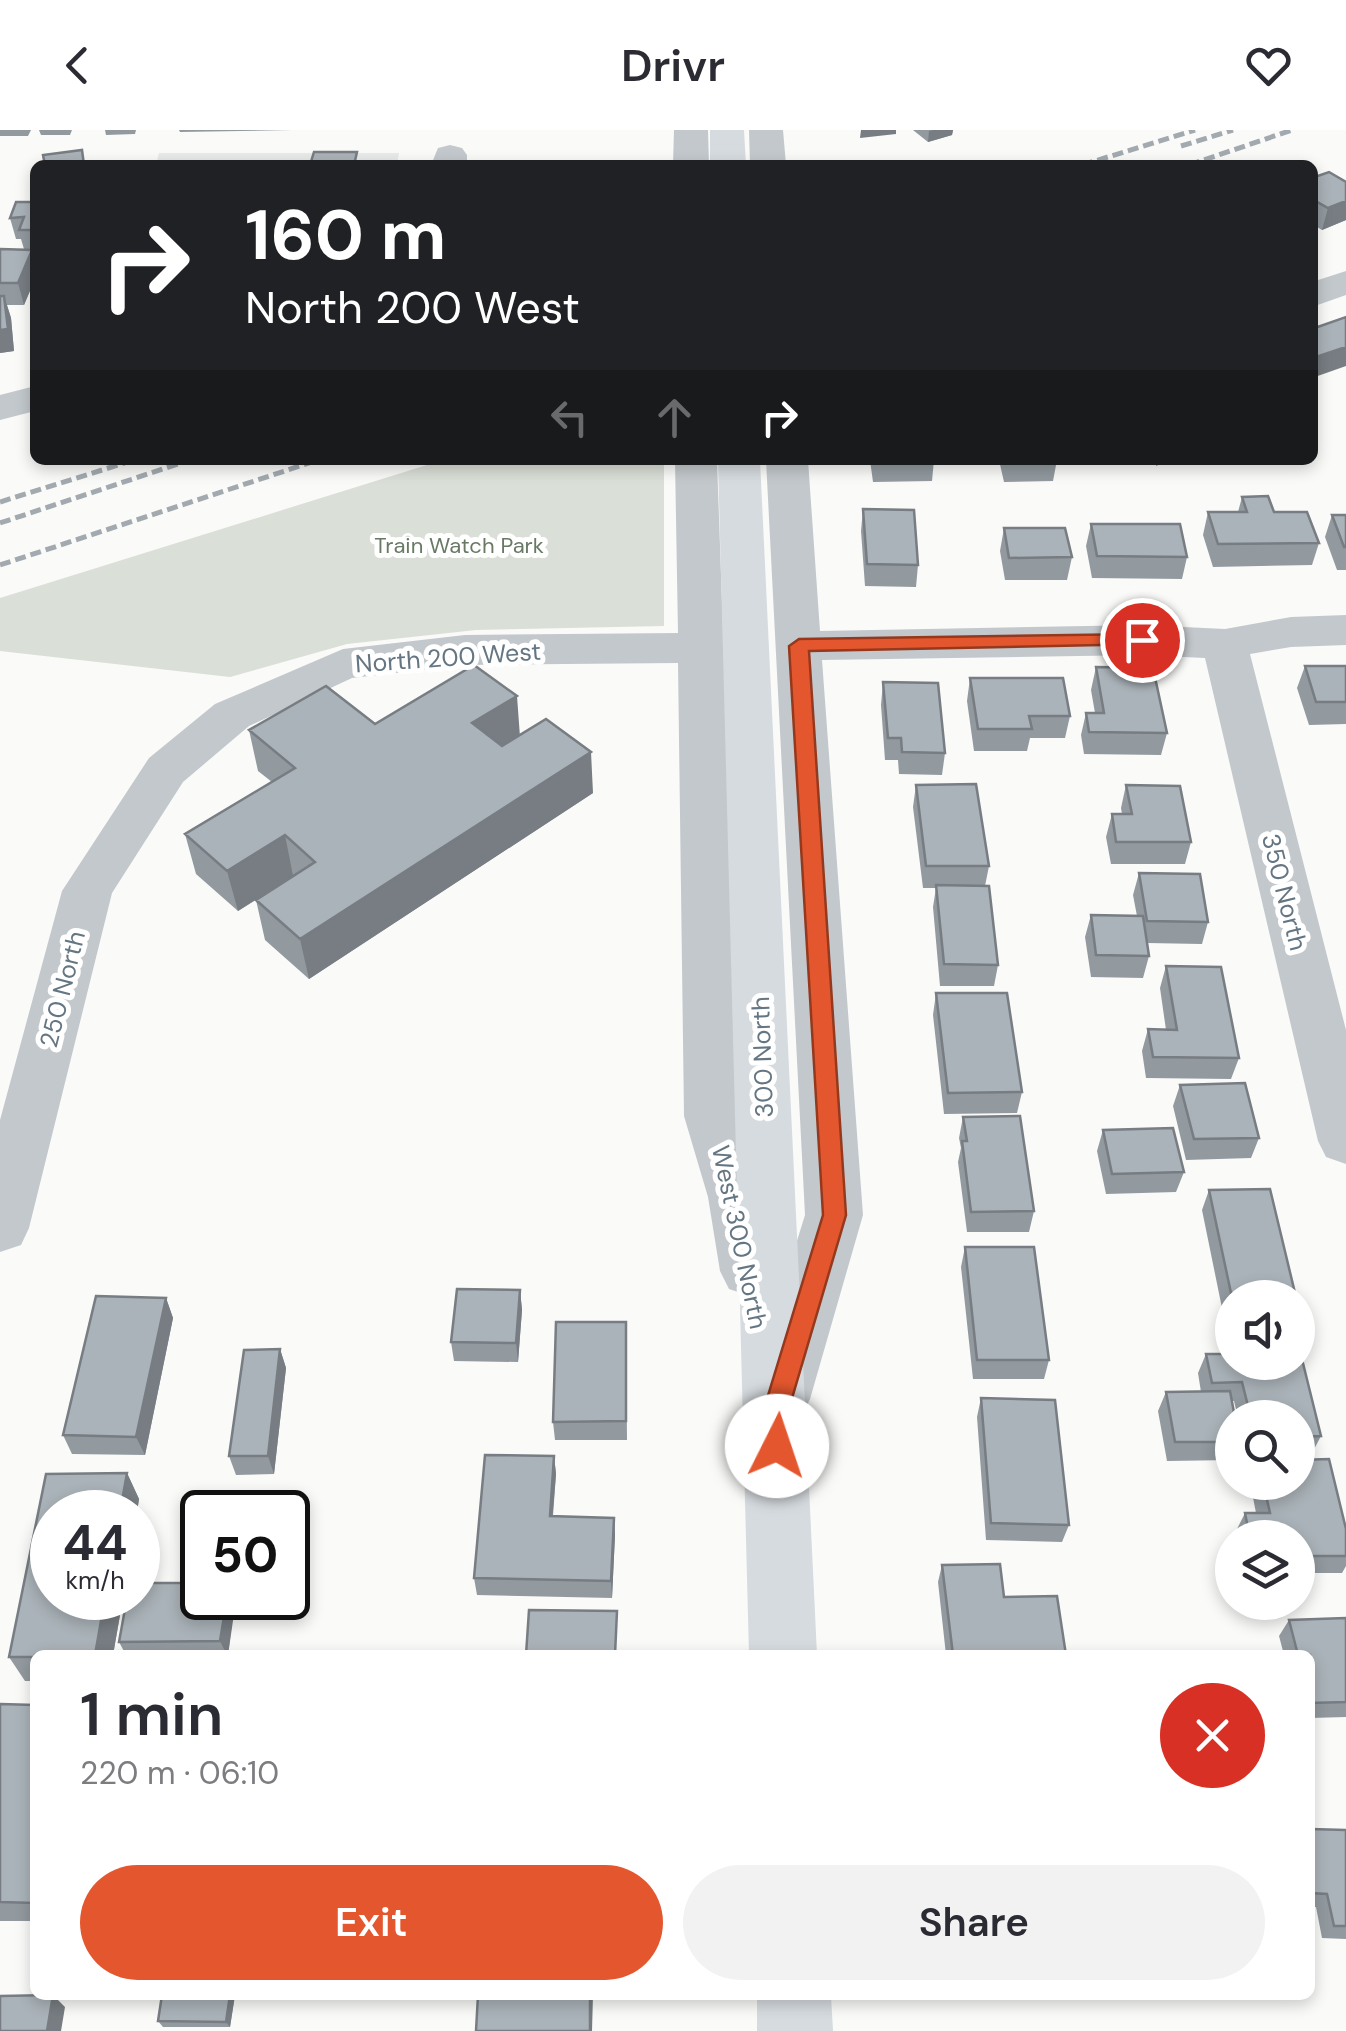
<!DOCTYPE html>
<html lang="en">
<head>
<meta charset="utf-8">
<style>
	body { margin:0; font-family:"DM Sans",sans-serif; background:#f2f2f3; color:#2b2b33; height:100vh; display:flex; flex-direction:column; font-size:38px; white-space:nowrap }
	* { box-sizing:border-box; margin:0 }
	p { font-size:32px; color:#7c7c81 }
	.icon { flex:none; width:55px; height:55px; fill:none; stroke:currentColor; stroke-width:2; stroke-linecap:round; stroke-linejoin:round }
	.map { position:relative; flex:1; overflow:hidden }
	.side { position:absolute; left:30px; top:1520px; width:1285px; height:350px; display:flex; flex-direction:column; background:#fff; border-radius:15px; box-shadow:0 5px 15px #0003 }
	.side>* { flex:none }
	.guide { position:absolute; left:30px; top:30px; width:1288px; height:305px; border-radius:15px; box-shadow:0 5px 15px #0003; background:#202124; color:#fff; overflow:hidden }
	.tools { position:absolute; left:1215px; top:1150px; display:grid; gap:20px }
	.tools a { display:grid; place-items:center; width:100px; height:100px; border-radius:50%; background:#fff; box-shadow:0 5px 15px #0003; font-size:50px }
	.speed { position:absolute; left:30px; top:1360px; display:flex; gap:20px; font-size:50px; font-weight:700; text-align:center }
	.speed>* { display:grid; place-content:center; width:130px; height:130px; border-radius:50%; background:#fff; box-shadow:0 5px 15px #0003; line-height:1 }
	.speed small { font-size:25px; font-weight:400 }
	.speed .limit { border:5px solid #111; border-radius:15px; background:#fff; color:#111 }
	.pin { position:absolute; display:grid; place-items:center; width:85px; height:85px; color:#fff; margin:-42px; border:5px solid #fff; border-radius:50%; box-shadow:0 2px 10px #0007 }
	.me { position:absolute; width:110px; margin:-55px; rotate:4deg; stroke-linejoin:round; filter:drop-shadow(0 0 8px #0008) }
	.turn { display:flex; align-items:center; gap:35px; height:210px; padding:0 50px; font-size:45px }
	.turn .icon { width:130px; height:130px; stroke-width:2.5 }
	.turn b { display:block; font-size:70px; line-height:85px }
	.lanes { display:flex; align-items:center; height:95px; padding:0 50px; background:#0003; justify-content:center; gap:50px; direction:ltr }
	.lanes .off { opacity:.35 }
	.round { display:grid; place-items:center; flex:none; width:105px; height:105px; border-radius:52px; background:#f2f2f3 }
	.head { display:flex; align-items:center; justify-content:space-between; height:170px; padding:0 50px }
	h1 { font-size:60px; font-weight:600; line-height:75px }
	.button { display:flex; gap:20px; margin-top:auto; padding:20px 50px }
	.button a { flex:1; height:115px; border-radius:60px; background:#e4572e; color:#fff; font-size:40px; font-weight:600; line-height:115px; text-align:center }
	.button a+a { background:#f2f2f3; color:#2b2b33 }
	header { display:flex; justify-content:space-between; align-items:center; height:130px; padding:0 50px; background:#fff; font-size:45px; font-weight:600 }
	.map>svg:first-child { display:block }
	.built { fill:#e8e9e9 }
	.green { fill:#dadfd7 }
	.lines { fill:none; stroke-linecap:round; stroke-linejoin:round }
	.minor { fill:#c3c8cc; fill-rule:evenodd }
	.major { fill:#d6dbdf; fill-rule:evenodd }
	.rail { stroke:#a2aab0; stroke-width:5; stroke-dasharray:11 5; stroke-linecap:butt }
	.wall { fill:#929a9f }
	.shaded-wall { fill:#777d82 }
	.building { fill:#aab3b9; stroke:#777d82; stroke-width:2.5 }
	.route { fill:#e4572e; stroke:#94391e; stroke-width:2.5 }
	.labels { text-anchor:middle; stroke-width:10; stroke-linejoin:round; paint-order:stroke }
	.far-park-label { font-size:22px; fill:#687a64; stroke:#fff }
	.street-label { font-size:25px; fill:#657683; stroke:#fff }
</style>
</head>
<body>
<header><svg class="icon" aria-label="back" viewBox="0 0 24 24"><path d="M15 5l-7 7 7 7"/></svg>Drivr<svg class="icon" aria-label="heart" viewBox="0 0 24 24"><path d="M12 20l-8-8c-3-5 5-10 8-4 3-6 11-1 8 4z"/></svg></header>
<div class="map">
<svg width="1346" height="1901" viewBox="0 0 1346 1901">
	<rect width="100%" height="100%" fill="#fafaf8"/>
	<path class="built" d="M159,23H399L397,35H156Z"/>
	<path class="green" d="M443,330H664V496L476,500L347,514L230,547L0,521V468Z"/>
	<g class="lines">
		<path class="minor" d="M674,0H708L709,35H673Z
			M749,0H783L786,35H750Z
			M450,15L462,18L467,25V35H431L438,18Z
			M1346,141V165L1312,177V152Z
			M35,256V281L0,290V265Z
			M675,330H717L740,986C754,1030 791,1117 771,1159L750,1166L729,1159L720,1141L708,1067L684,986L678,533L465,535L352,548L249,596L183,652L112,763L29,1098L21,1115L0,1122V990L62,761L149,628L215,574L343,519L465,505L678,503Z
			M766,330H808L820,501L1142,495L1225,499L1291,487L1346,485V515L1291,517L1250,524L1346,900V1034L1326,1027L1318,1011L1205,528L1142,525L822,530L863,1085L810,1269L801,1288L779,1296L757,1288L748,1269L805,1085Z"/>
		<path class="major" d="M710,0H744L746,35H710Z
			M718,330H760L817,1525H749Z
			M757,1865H831L833,1901H757Z"/>
		<path class="rail" d="M1181,16L1233,0
			M1082,35L1195,0
			M1189,35L1292,0
			M0,372L134,330
			M0,393L190,330
			M0,435L318,330"/>
	</g>
	<path class="wall" d="M0,0H31L28,6H0Z
		M39,0H72L70,5H41Z
		M105,0H136L135,4L106,5Z
		M179,0H292L180,2Z
		M913,0H953L952,5L928,12Z
		M1312,48L1346,52V90L1322,100L1312,94Z
		M35,72V122H33L35,130V149L24,175H7L11,188L14,221L0,223V119H24L21,109H16L10,88Z
		M870,330H934L932,351L873,352Z
		M999,330H1057L1053,351L1004,352Z
		M1242,367L1274,382L1319,413L1312,435L1213,437L1203,405L1208,382H1238Z
		M863,379L918,435L916,457L865,456L861,401Z
		M1332,385H1346V440H1337L1325,407Z
		M1091,394L1187,427L1182,449L1092,448L1086,416Z
		M1004,398L1072,427L1067,450H1005L1000,421Z
		M1305,536H1346V594L1309,595L1297,558Z
		M1096,537L1167,603L1161,625L1084,624L1081,605L1086,583H1095L1091,560Z
		M970,548L1070,586L1065,608H1030L1027,621H974L967,571Z
		M883,552L945,623L942,645L899,644L898,630H885L881,575Z
		M375,594L520,605L593,663L309,849L265,810L256,770L294,746L238,781L196,744L185,704L272,652L258,641L249,600Z
		M916,655L989,736L985,756L998,835L994,856H940L933,777L936,758H923L913,677Z
		M1126,655L1191,712L1185,734H1111L1106,707L1112,684H1122L1121,678Z
		M1139,743L1208,792L1202,814L1147,813L1149,826L1143,848L1091,847L1085,807L1091,785L1137,786L1133,765Z
		M1166,836L1239,928L1231,949L1146,948L1142,921L1148,899L1166,900L1160,858Z
		M936,863L1022,962L1017,983L944,984L933,885Z
		M1180,955L1259,1008L1251,1028L1186,1030L1173,976Z
		M963,987L1034,1081L1029,1102H967L958,1032L961,1018L959,1008Z
		M1103,1000L1184,1042L1176,1062L1106,1064L1097,1021Z
		M1209,1060L1295,1163L1292,1168H1232V1183H1223L1202,1080Z
		M965,1117L1049,1230L1044,1249H973L961,1137Z
		M520,1160L522,1180L518,1232L454,1231L451,1212Z
		M166,1168L173,1188L145,1325L72,1324L63,1305Z
		M1227,1186H1232V1232L1321,1306L1311,1325H1298V1288H1238L1234,1271H1232V1330L1167,1331L1158,1281L1166,1262H1201L1198,1243L1206,1224H1223L1219,1205Z
		M626,1192L627,1310H555L553,1292Z
		M280,1219L286,1238L274,1344L236,1345L229,1326Z
		M981,1268L1069,1395L1062,1412L986,1410L977,1287Z
		M554,1326L556,1344L553,1386L614,1388L615,1405L612,1468L477,1465L474,1448Z
		M127,1343L139,1369L137,1382H52V1468H123L113,1525H35V1551H25L9,1527L46,1344Z
		M1250,1352H1298L1346,1399V1436L1342,1443H1298V1408H1237L1236,1401L1245,1383H1256Z
		M942,1435L1004,1467L1066,1525H946L938,1452Z
		M202,1468H235L228,1525H126L119,1512Z
		M1346,1488V1587L1310,1588V1525H1284L1279,1506L1289,1490Z
		M0,1574L35,1575V1791H0Z
		M1310,1699L1346,1700V1809L1322,1808L1316,1777H1310Z
		M235,1865L230,1897H163L158,1891Z"/>
	<path class="shaded-wall" d="M861,0H896V4L860,8Z
		M933,0H953L952,5L928,12L929,1Z
		M1346,71V90L1322,100L1328,78Z
		M32,120L35,130V149L24,175L18,153Z
		M4,166L11,188L14,221L0,223V200Z
		M1346,217V236L1312,248V240L1316,227Z
		M1158,330H1169L1156,336Z
		M517,566L520,607L477,635L472,593Z
		M591,622L593,663L309,849L300,809Z
		M285,705L293,746L238,781L227,741Z
		M520,1160L522,1180L518,1232L516,1213Z
		M166,1168L173,1188L145,1325L136,1307Z
		M280,1219L286,1238L274,1344L268,1326Z
		M554,1326L556,1344L551,1404L550,1386Z
		M127,1343L139,1369L137,1382H120Z
		M614,1388L615,1405L612,1468L611,1451Z
		M105,1468H123L113,1525H95Z
		M227,1468H235L236,1470L228,1525H227L220,1511Z
		M53,1865L65,1877L61,1901H47Z
		M230,1865H235L230,1897L226,1892Z
		M590,1865H593L592,1901H590Z"/>
	<path class="building" d="M82,20L84,35H45L43,25Z
		M314,22H357L354,35H310Z
		M1329,42L1346,52V71L1328,78L1312,69V48Z
		M16,72H35V100H19L24,87L10,88Z
		M0,119L32,120L18,153H0Z
		M0,166H4L8,199L0,200Z
		M1346,187V217L1316,227L1312,225V199Z
		M1268,366L1274,382H1307L1319,413L1218,414L1208,382H1247L1242,367Z
		M863,379L914,380L918,435L867,434Z
		M1332,385H1346V417H1344Z
		M1091,394H1180L1187,427L1097,426Z
		M1004,398H1065L1072,427L1009,428Z
		M474,535L517,566L472,593L502,616L546,589L591,622L300,809L256,770L315,732L285,705L227,741L185,704L295,638L249,600L326,556L375,594Z
		M1305,536H1346V572H1316Z
		M1096,537L1153,538L1167,603L1089,602L1086,583H1104Z
		M970,548H1063L1070,586H1029L1032,599H978Z
		M883,552L938,553L945,623L902,622L901,608H888Z
		M976,654L989,736H926L916,655Z
		M1126,655L1180,656L1191,712H1116L1112,684H1132Z
		M1139,743L1200,744L1208,792L1147,791Z
		M936,755L989,756L998,835L944,834Z
		M1091,785L1143,786L1149,826L1096,825Z
		M1166,836L1221,837L1239,928L1153,927L1148,899L1177,900Z
		M936,863H1007L1022,962L948,963Z
		M1245,953L1259,1008L1194,1009L1180,955Z
		M1020,986L1034,1081L971,1082L962,1011H967L963,987Z
		M1173,998L1184,1042L1112,1044L1103,1000Z
		M1270,1059L1295,1163H1231L1209,1060Z
		M965,1117H1034L1049,1230H977Z
		M457,1159L520,1160L516,1213L451,1212Z
		M96,1166L166,1168L136,1307L63,1305Z
		M1227,1186H1232V1209Z
		M556,1192H626V1291L553,1292Z
		M1298,1213L1321,1306L1298,1307V1288H1251L1242,1252L1212,1253L1206,1224H1232V1232H1298Z
		M280,1219L268,1326H229L244,1220Z
		M1230,1261L1235,1288H1232V1312H1175L1166,1262Z
		M981,1268L1055,1270L1069,1395L991,1393Z
		M485,1325L554,1326L550,1386L614,1388L611,1451L474,1448Z
		M1329,1329L1346,1399V1426H1298V1408H1250L1245,1383H1270L1263,1352H1298V1330Z
		M127,1343L120,1382H52V1468H105L95,1525H35V1527H9L46,1344Z
		M1000,1434L1004,1467L1057,1466L1066,1525H953L942,1435Z
		M138,1453H202V1468H227L220,1511L119,1512L127,1468H138Z
		M529,1480L617,1481L615,1525H526Z
		M1346,1488V1572L1310,1573V1525H1298L1289,1490Z
		M0,1574L35,1575V1773L0,1772Z
		M1310,1699L1346,1700V1796H1334L1327,1764L1310,1763Z
		M53,1865L47,1901H0V1866Z
		M162,1865H230L226,1892L158,1891Z
		M478,1865H590V1901H476Z"/>
	<path class="route" d="M1142,504L1149,506V514L809,521L846,1085L788,1282L790,1316L786,1325L777,1328L768,1325L763,1282L823,1085L789,516L799,509Z"/>
	<g class="labels">
		<g class="far-park-label">
			<text x="459" y="423">Train Watch Park</text>
		</g>
		<g class="street-label">
			<text transform="translate(448 527) rotate(-4)" y="9">North 200 West</text>
			<text transform="translate(1285 762) rotate(76)" y="9">350 North</text>
			<text transform="translate(62 859) rotate(-76)" y="9">250 North</text>
			<text transform="translate(762 927) rotate(-92)" y="9">300 North</text>
			<text transform="translate(740 1107) rotate(78)" y="9">West 300 North</text>
		</g>
	</g>
</svg>
<div class="tools">
<a><svg class="icon" aria-label="sound" viewBox="0 0 24 24"><path d="M4 9h4l5-4v14l-5-4H4zM17 9q2 3 0 6"/></svg></a>
<a><svg class="icon" aria-label="search" viewBox="0 0 24 24"><circle cx="10" cy="10" r="6"/><path d="M15 15l6 6"/></svg></a>
<a><svg class="icon" aria-label="layers" viewBox="0 0 24 24"><path d="M12 4l9 5-9 5-9-5zM3 14l9 5 9-5"/></svg></a>
</div>
<div class="speed"><div>44<small>km/h</small></div><div class="limit">50</div></div>
<div class="pin" style="left:1142px;top:510px;background:#d93025"><svg class="icon" aria-label="arrive" viewBox="0 0 24 24"><path d="M6 21V4h12l-3 4 3 4H6"/></svg></div>
<svg class="me" style="left:777px;top:1316px" viewBox="-20 -20 40 40"><circle r="19" fill="#fff"/><path d="M0-13L10 11 0 6-10 11z" fill="#e4572e"/></svg>
<div class="guide">
<div class="turn"><svg class="icon" aria-label="right" viewBox="0 0 24 24"><path d="M7 20v-9h11M14 6l5 5-5 5"/></svg><div><b>160 m</b>North 200 West</div></div>
<div class="lanes"><svg class="icon off" aria-label="left" viewBox="0 0 24 24"><path d="M17 20v-9H6M10 6l-5 5 5 5"/></svg><svg class="icon off" aria-label="ahead" viewBox="0 0 24 24"><path d="M12 20V5M6 11l6-6 6 6"/></svg><svg class="icon" aria-label="right" viewBox="0 0 24 24"><path d="M7 20v-9h11M14 6l5 5-5 5"/></svg></div>
</div>
<section class="side">
<div class="head"><div><h1>1 min</h1><p>220 m · 06:10</p></div><a class="round" style="background:#d93025;color:#fff"><svg class="icon" aria-label="close" viewBox="0 0 24 24"><path d="M6 6l12 12M18 6L6 18"/></svg></a></div>
<div class="button"><a>Exit</a><a>Share</a></div>
</section>
</div>
</body>
</html>
